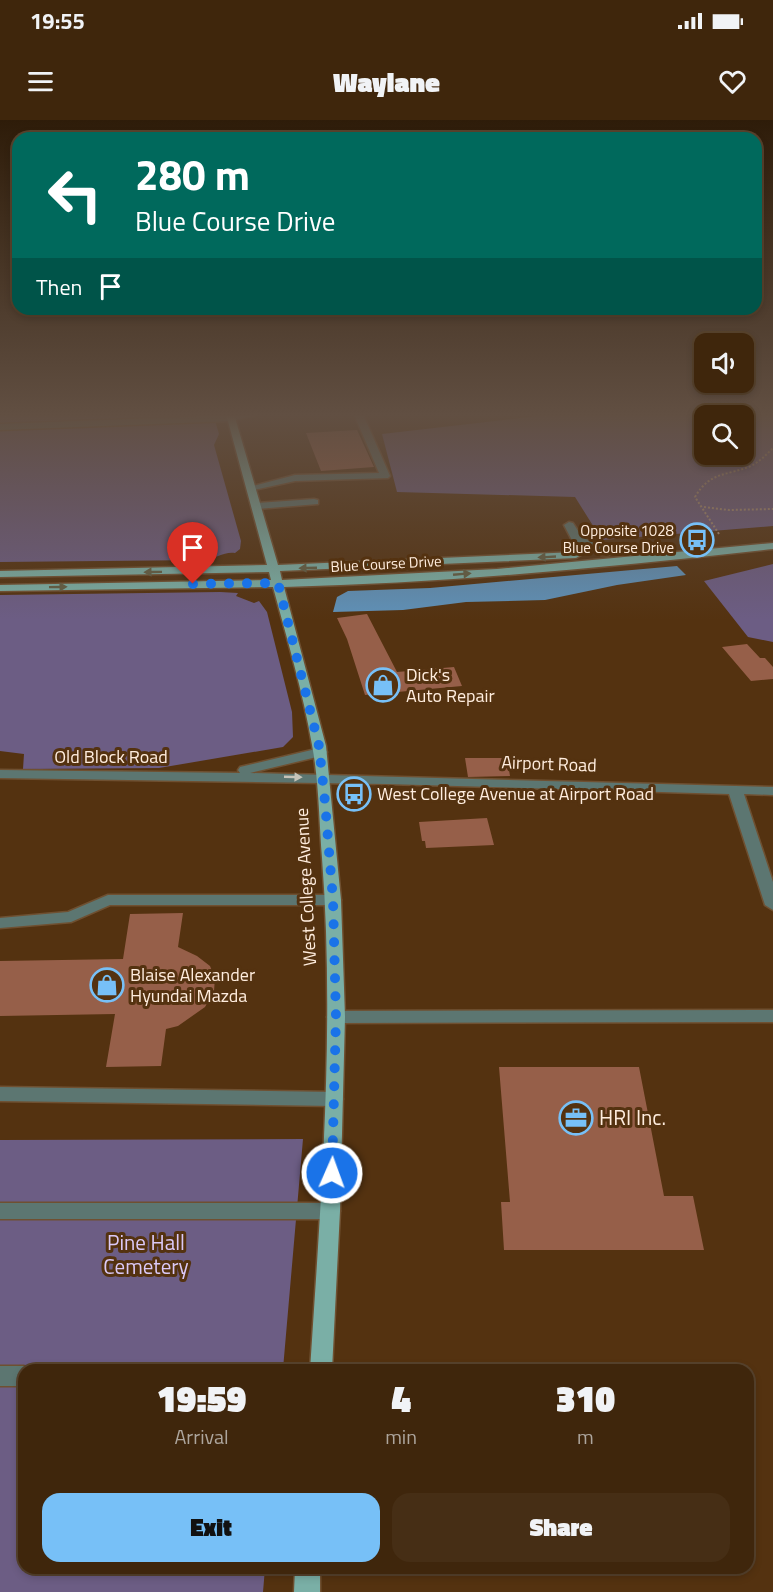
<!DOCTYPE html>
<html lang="en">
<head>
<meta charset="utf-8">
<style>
	body { margin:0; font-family:"Titillium Web",sans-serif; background:#462e15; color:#f1f3f6; height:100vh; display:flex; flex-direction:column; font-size:22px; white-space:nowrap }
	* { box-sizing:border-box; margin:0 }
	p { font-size:20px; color:#ada59d }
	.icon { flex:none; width:33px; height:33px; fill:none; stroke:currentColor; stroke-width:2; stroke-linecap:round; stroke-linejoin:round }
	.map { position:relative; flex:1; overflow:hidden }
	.side { position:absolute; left:18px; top:1244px; width:736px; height:210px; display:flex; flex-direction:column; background:#3f260c; border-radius:18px; box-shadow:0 3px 9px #0003,0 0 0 2px #58432d }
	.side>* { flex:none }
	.banner { position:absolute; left:12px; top:12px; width:750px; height:183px; border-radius:18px; box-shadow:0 3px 9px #0003,0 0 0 2px #58432d; background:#00695c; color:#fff; overflow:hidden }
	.buttons { position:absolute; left:694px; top:213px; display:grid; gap:12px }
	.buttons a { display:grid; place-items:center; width:60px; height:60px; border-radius:12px; background:#3f260c; box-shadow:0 3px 9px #0003,0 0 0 2px #58432d; font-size:30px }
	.pin { position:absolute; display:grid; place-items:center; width:51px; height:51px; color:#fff; margin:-62px -26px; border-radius:50% 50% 50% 0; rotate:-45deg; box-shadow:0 0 6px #0007 }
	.pin .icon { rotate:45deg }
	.me { position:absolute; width:66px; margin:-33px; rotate:2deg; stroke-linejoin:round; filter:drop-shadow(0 0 4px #0008) }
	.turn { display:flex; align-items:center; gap:21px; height:126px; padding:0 24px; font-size:27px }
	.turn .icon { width:78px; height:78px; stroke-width:2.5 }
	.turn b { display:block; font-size:42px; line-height:51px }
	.then { display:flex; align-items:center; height:57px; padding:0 24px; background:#0003; gap:12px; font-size:22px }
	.eta { display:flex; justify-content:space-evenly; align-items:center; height:102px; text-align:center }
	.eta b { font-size:36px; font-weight:800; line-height:42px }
	.primary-button { display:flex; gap:12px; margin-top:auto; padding:12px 24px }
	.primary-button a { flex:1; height:69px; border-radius:18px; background:#77c0f7; color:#111; font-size:24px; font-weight:800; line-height:69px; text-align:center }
	.primary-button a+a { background:#462e15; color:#f1f3f6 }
	.status { display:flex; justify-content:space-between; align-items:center; height:42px; padding:0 30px; background:#3f260c; direction:ltr }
	.status svg { height:16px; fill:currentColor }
	header { display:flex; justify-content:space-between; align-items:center; height:78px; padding:0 24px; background:#3f260c; font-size:27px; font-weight:800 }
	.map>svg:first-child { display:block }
	.green { fill:#6c5d84 }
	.water { fill:#5f91b8 }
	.building { fill:#965f49 }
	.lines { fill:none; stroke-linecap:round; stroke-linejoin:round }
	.minor-casing { stroke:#6f5031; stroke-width:3 }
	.major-casing { stroke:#6f5031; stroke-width:3 }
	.path { stroke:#aa9078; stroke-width:2; stroke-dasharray:2 2; stroke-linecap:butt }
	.minor { fill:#5c7671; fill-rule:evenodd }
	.major { fill:#7aafa6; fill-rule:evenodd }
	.oneway { fill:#615e44 }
	.oneway2 { fill:#c6c3b8 }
	.route { stroke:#1a73e8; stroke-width:10; stroke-dasharray:0 18 }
	.labels { text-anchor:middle; stroke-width:6; stroke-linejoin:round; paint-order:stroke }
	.far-poi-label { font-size:15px; fill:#ffedde; stroke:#543210; text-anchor:end }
	.far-street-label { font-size:15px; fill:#ffedde; stroke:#543210 }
	.poi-label { font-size:18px; fill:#ffedde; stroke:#543210; text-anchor:start }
	.street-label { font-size:18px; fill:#ffedde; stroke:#543210 }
	.near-poi-label { font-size:21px; fill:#ffedde; stroke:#543210; text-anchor:start }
	.near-park-label { font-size:21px; fill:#dbc9f8; stroke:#543210 }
</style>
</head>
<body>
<div class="status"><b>19:55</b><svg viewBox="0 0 49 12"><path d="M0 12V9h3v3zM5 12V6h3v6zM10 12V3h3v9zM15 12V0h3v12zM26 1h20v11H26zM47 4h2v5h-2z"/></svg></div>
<header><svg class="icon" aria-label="menu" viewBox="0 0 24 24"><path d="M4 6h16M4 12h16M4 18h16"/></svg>Waylane<svg class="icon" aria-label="heart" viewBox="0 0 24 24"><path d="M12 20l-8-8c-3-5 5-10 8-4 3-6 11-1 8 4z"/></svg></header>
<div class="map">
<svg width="773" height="1472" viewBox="0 0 773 1472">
	<rect width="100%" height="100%" fill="#543210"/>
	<path class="green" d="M0,294H213L219,314L214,325L241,421L240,429L235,433C225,431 215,439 204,440L0,442Z
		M556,294L727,295L705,296V334H744V296L773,294V406L602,420L575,377L397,372L382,314Z
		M773,444V522L748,517L704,461Z
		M220,472L238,473L236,476L254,483L259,481L267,492L292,592L293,617L283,627L159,648L23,649L24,634L0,631V475Z
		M303,1019L283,1249L24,1250V1448H265L263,1472H0V1020Z"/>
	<path class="water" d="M677,446L686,455L617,465L545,480L466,482L403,490L333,492L337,477L348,471L430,468Z"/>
	<path class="building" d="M357,310L374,347L321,351L306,313Z
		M367,494L397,552L454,547L462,566L365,575L347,519L337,498Z
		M747,524L760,538H765L773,547V559L751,561L722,527Z
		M465,638H507L510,656L468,657Z
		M487,698L494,725L426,728L425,721H422L419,702Z
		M183,793L178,827L197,836L210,846L215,858L214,871L205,887L178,906L166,909L161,946L106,947L115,894L0,896V841L123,839L130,794Z
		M499,947H639L664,1076H693L704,1130H504L501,1082H510Z"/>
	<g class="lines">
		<g class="minor-casing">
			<path id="minor" d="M260,294L231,301L0,310V304Z
				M354,294H363L390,356L388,358L295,361L249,371V367L295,355L379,353Z
				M314,379L318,380V384L257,389L252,386L257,383Z
				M569,402L573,403L582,417L609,431V435H601L585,427L577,437H569L568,435L575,426L564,405Z
				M320,628L325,629L327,632L325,635L250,653L773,667V675L744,674L773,762V790L765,785L729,674L386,664L0,658V650L240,653L238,650L240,647Z
				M108,775H333L341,780L333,785H110L71,802L0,808V798L68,792Z
				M773,890V902L336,903L330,901L327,897L330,893L336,891Z
				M0,967L334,972L341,974L343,979L341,984L334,986L0,981Z
				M0,1083H330L337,1085L340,1091L337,1097L330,1099H0Z
				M0,1246H24L32,1250H24V1266H0Z"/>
		</g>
		<g class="major-casing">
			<path id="major" d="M226,294H234L278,445L576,432L581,435L576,438L280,451L282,460L497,449L773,423V429C611,447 448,463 284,467L326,626L341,780L345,897L340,1091L332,1250H310C321,1080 335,908 322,738C319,701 319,662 312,625C303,572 287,519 273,467L0,471V465L271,460L269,452L0,457V451L267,445Z
				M295,1448H320V1472H294Z"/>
		</g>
		<path class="path" d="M704,387L729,390L773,389
			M719,414L695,377C710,351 727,356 751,346C759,342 766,335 773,328"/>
		<use href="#minor" class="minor"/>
		<use href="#major" class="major"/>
	</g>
	<defs><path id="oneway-solid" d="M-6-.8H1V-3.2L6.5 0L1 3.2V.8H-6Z" transform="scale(1.5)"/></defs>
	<g class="oneway">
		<use href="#oneway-solid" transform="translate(547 437) rotate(177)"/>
		<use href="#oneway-solid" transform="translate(308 448) rotate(178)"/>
		<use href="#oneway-solid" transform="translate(153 452) rotate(179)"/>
		<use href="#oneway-solid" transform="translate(462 454) rotate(-5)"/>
		<use href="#oneway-solid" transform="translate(58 467) rotate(-1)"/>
	</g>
	<use class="oneway2" href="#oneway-solid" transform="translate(293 657) rotate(2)"/>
	<linearGradient id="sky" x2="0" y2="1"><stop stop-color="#2e1c09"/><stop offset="0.59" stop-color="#614f42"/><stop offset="1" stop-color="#614f42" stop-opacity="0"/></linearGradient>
	<rect width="773" height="500" fill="url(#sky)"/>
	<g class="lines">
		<path class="route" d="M193,464L278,463L319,626L325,682L333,780L336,897L332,1053"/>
	</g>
	<defs>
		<g id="bus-ring" transform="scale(1.725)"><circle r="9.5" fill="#543210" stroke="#77c0f7" stroke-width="1.5"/><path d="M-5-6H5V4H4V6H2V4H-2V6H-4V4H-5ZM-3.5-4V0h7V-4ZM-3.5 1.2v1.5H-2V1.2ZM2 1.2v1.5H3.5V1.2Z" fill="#77c0f7"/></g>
		<g id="shop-ring" transform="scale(1.725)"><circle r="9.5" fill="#543210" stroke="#77c0f7" stroke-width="1.5"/><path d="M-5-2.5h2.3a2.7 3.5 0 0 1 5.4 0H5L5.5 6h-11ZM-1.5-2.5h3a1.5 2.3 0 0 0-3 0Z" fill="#77c0f7"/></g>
		<g id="office-ring" transform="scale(1.725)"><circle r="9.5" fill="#543210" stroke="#77c0f7" stroke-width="1.5"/><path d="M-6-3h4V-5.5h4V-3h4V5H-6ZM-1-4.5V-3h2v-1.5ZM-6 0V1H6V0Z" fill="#77c0f7"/></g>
	</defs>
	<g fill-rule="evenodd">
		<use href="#bus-ring" x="697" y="420"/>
		<use href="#shop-ring" x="383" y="565"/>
		<use href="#bus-ring" x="354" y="674"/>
		<use href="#shop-ring" x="107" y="865"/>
		<use href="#office-ring" x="576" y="998"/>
	</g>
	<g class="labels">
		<g class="far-poi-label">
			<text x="674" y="416">Opposite 1028<tspan x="674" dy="17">Blue Course Drive</tspan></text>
		</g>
		<g class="far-street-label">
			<text transform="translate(386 444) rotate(-3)" y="5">Blue Course Drive</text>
		</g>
		<g class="poi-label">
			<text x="406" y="561">Dick's<tspan x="406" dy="21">Auto Repair</tspan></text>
			<text x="377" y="680">West College Avenue at Airport Road</text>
			<text x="130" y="861">Blaise Alexander<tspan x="130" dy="21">Hyundai Mazda</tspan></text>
		</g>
		<g class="street-label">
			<text x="111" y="643">Old Block Road</text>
			<text transform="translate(549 644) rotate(2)" y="6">Airport Road</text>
			<text transform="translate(306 767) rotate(-93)" y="6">West College Avenue</text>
		</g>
		<g class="near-poi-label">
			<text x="599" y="1005">HRI Inc.</text>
		</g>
		<g class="near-park-label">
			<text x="146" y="1130">Pine Hall<tspan x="146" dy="24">Cemetery</tspan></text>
		</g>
	</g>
</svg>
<div class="buttons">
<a><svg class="icon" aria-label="sound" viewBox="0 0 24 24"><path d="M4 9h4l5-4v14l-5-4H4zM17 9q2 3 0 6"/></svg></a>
<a><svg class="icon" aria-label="search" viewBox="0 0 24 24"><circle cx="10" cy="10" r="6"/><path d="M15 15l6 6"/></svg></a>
</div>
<div class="pin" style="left:193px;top:464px;background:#d93025"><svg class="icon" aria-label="arrive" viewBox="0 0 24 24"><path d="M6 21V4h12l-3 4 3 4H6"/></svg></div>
<svg class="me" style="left:332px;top:1053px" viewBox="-20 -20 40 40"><circle r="17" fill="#1a73e8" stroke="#fff" stroke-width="3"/><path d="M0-11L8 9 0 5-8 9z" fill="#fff"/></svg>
<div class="banner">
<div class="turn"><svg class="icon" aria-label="left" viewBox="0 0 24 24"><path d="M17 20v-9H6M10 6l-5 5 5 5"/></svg><div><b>280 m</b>Blue Course Drive</div></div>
<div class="then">Then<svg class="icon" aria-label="arrive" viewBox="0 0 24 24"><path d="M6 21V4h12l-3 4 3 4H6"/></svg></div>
</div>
<section class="side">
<div class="eta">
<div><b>19:59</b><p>Arrival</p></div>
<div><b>4</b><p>min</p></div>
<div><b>310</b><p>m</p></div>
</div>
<div class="primary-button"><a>Exit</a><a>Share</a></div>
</section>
</div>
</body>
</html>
